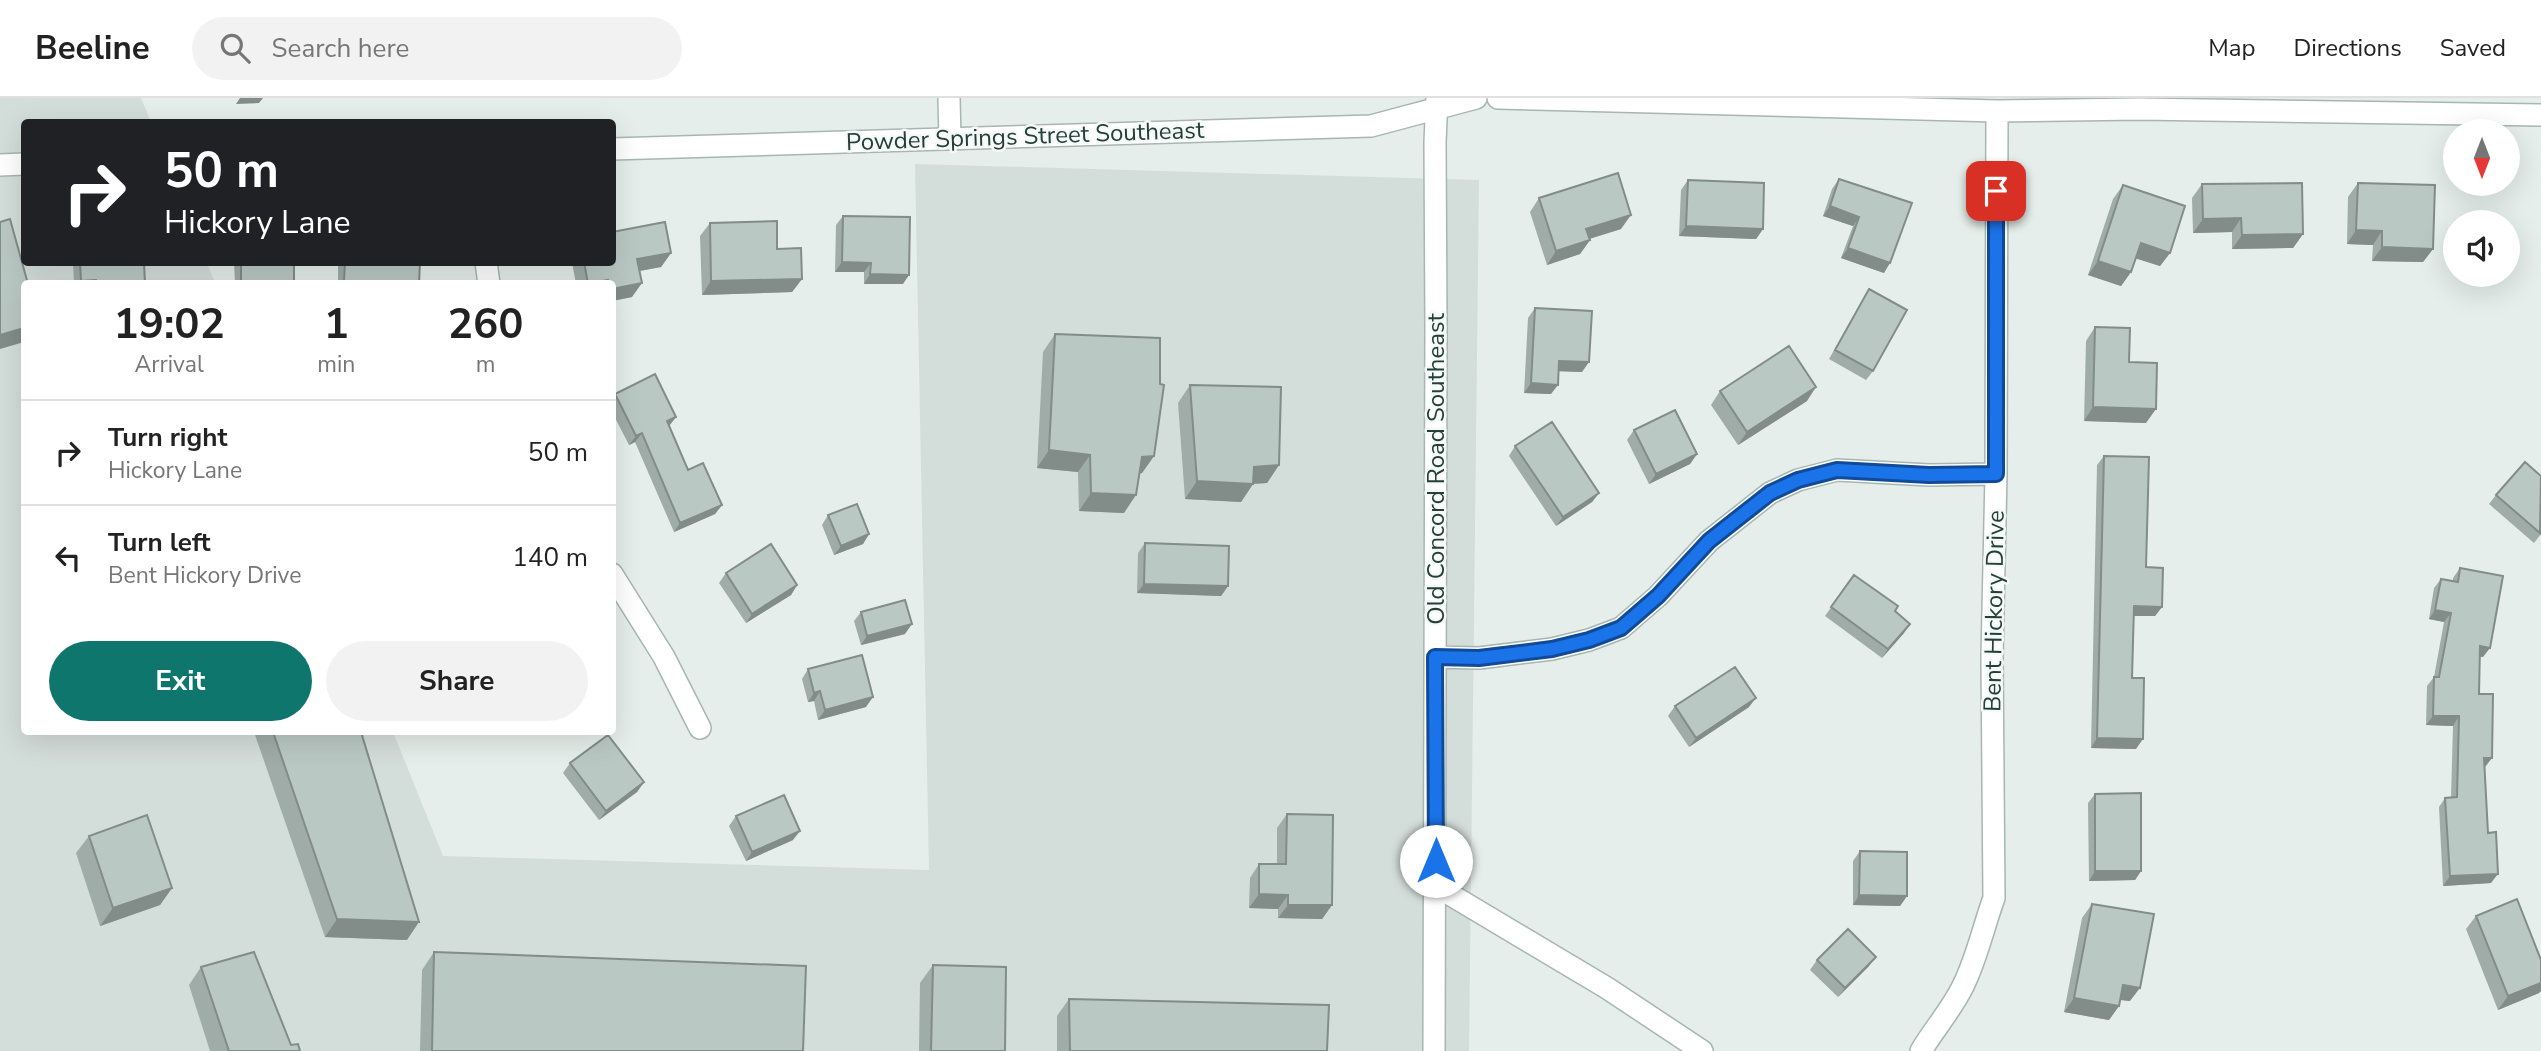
<!DOCTYPE html>
<html lang="en">
<head>
<meta charset="utf-8">
<style>
	body { margin:0; font-family:"Nunito Sans",sans-serif; background:#f2f2f2; color:#222; height:100vh; display:flex; flex-direction:column; font-size:26px; white-space:nowrap }
	* { box-sizing:border-box; margin:0 }
	p { font-size:23px; color:#767676 }
	.icon { flex:none; width:38px; height:38px; fill:none; stroke:currentColor; stroke-width:2; stroke-linecap:round; stroke-linejoin:round }
	.map { position:relative; flex:1; overflow:hidden }
	.details { position:absolute; left:21px; top:182px; width:595px; height:455px; display:flex; flex-direction:column; background:#fff; border-radius:7px; box-shadow:0 7px 28px #0002 }
	.details>* { flex:none }
	.guide { position:absolute; left:21px; top:21px; width:595px; height:147px; border-radius:7px; box-shadow:0 7px 28px #0002; background:#202124; color:#fff; overflow:hidden }
	.needle { width:46px; rotate:180deg }
	.tools { position:absolute; left:2443px; top:21px; display:grid; gap:14px }
	.tools a { display:grid; place-items:center; width:77px; height:77px; border-radius:50%; background:#fff; box-shadow:0 7px 28px #0002; font-size:35px }
	.pin { position:absolute; display:grid; place-items:center; width:60px; height:60px; color:#fff; margin:-30px; border-radius:14px; box-shadow:0 4px 10px #0006 }
	.me { position:absolute; width:77px; margin:-38px; rotate:0deg; stroke-linejoin:round; filter:drop-shadow(0 0 5px #0008) }
	.turn { display:flex; align-items:center; gap:24px; height:147px; padding:0 28px; font-size:32px }
	.turn .icon { width:91px; height:91px; stroke-width:2.5 }
	.turn b { display:block; font-size:49px; line-height:60px }
	.eta { display:flex; justify-content:space-evenly; align-items:center; height:119px; text-align:center }
	.eta b { font-size:42px; font-weight:700; line-height:49px }
	.primary-button { display:flex; gap:14px; margin-top:auto; padding:14px 28px }
	.primary-button a { flex:1; height:80px; border-radius:42px; background:#0f766e; color:#fff; font-size:28px; font-weight:700; line-height:80px; text-align:center }
	.primary-button a+a { background:#f2f2f2; color:#222 }
	ul { padding:0; list-style:none }
	li { display:flex; align-items:center; gap:21px; height:105px; padding:0 28px; border-top:2px solid #e0e0e0 }
	li div { flex:1 }
	li b { display:block; font-size:26px }
	li em { font-style:normal }
	header { display:flex; align-items:center; gap:42px; box-sizing:border-box; height:98px; padding:0 35px; background:#fff; border-bottom:2px solid #e0e0e0 }
	header strong { font-size:33px }
	nav { display:flex; gap:38px; margin-inline-start:auto; font-size:24px }
	.search { width:490px; height:63px; background:#f2f2f2; display:flex; align-items:center; gap:18px; box-sizing:border-box; padding:0 24px; border-radius:38px; color:#767676; font-size:26px }
	.map>svg:first-child { display:block }
	.built { fill:#d3ddd9 }
	.lines { fill:none; stroke-linecap:round; stroke-linejoin:round }
	.minor-casing { stroke:#a7b6b1; stroke-width:24 }
	.minor { stroke:#fff; stroke-width:21 }
	.wall { fill:#a0aca8 }
	.shaded-wall { fill:#828c88 }
	.building { fill:#bac8c3; stroke:#828c88; stroke-width:2 }
	.route-casing { stroke:#114b97; stroke-width:18 }
	.route { stroke:#1a73e8; stroke-width:12 }
	.labels { text-anchor:middle; stroke-width:5; stroke-linejoin:round; paint-order:stroke }
	.street-label { font-size:24px; fill:#243f38; stroke:#f5faf8 }
</style>
</head>
<body>
<header>
<strong>Beeline</strong>
<div class="search"><svg class="icon" aria-label="search" viewBox="0 0 24 24"><circle cx="10" cy="10" r="6"/><path d="M15 15l6 6"/></svg>Search here</div>
<nav><a>Map</a><a>Directions</a><a>Saved</a></nav>
</header>
<div class="map">
<svg width="2541" height="953" viewBox="0 0 2541 953">
	<rect width="100%" height="100%" fill="#e5eeea"/>
	<path class="built" d="M0,0H141L151,24H24V164L207,165L215,185L24,186V634H393L443,758L929,772L915,66L1479,82L1469,953H0Z"/>
	<g class="lines">
		<g class="minor-casing">
			<path id="minor" d="M949,0L950,41
				M1498,0L1997,13L2139,11L2541,17
				M612,51L1371,28L1476,0
				M0,67L24,66
				M486,164L489,186
				M612,476L664,559L700,630
				M1435,559L1479,560L1552,551L1589,542L1621,530L1658,498L1709,443L1770,395L1798,382L1837,372L1929,377L1996,376
				M1436,788L1607,890L1702,953
				M1434,953L1436,229L1435,44L1437,0
				M1921,953C1934,931 1952,911 1963,888C1977,860 1983,830 1994,800L1992,559L1996,376L1997,13"/>
		</g>
		<use href="#minor" class="minor"/>
	</g>
	<path class="wall" d="M1839,81L1912,105L1884,175L1841,160L1853,128L1823,118L1832,91Z
		M1688,82L1763,131L1756,141L1679,138L1681,92Z
		M2358,85L2433,151L2423,164L2372,163L2373,147L2347,146L2348,99Z
		M2202,86L2303,136L2293,150L2232,151V134L2193,135L2192,100Z
		M2123,87L2170,155L2160,168L2136,160L2131,174L2121,188L2088,177L2113,101Z
		M1539,100L1621,131L1589,141L1590,142L1580,156L1547,167L1530,114Z
		M843,118L903,186H864V174H835L836,127Z
		M710,125L777,151L802,181L792,194L702,197L700,138Z
		M671,155L661,169L640,173L632,199L612,203V186H576L572,164H612Z
		M73,164H144L145,186H74Z
		M234,164H294V186H235Z
		M338,164H420L419,186H338Z
		M1869,191L1873,273L1866,282L1829,261L1863,201Z
		M1535,210L1582,274L1558,273L1551,296L1524,295L1528,220Z
		M2095,229L2146,325L2084,323L2086,243Z
		M1055,236L1154,358L1142,375L1139,376L1124,415L1079,413L1078,374L1037,370L1043,254Z
		M1190,287L1279,367L1267,385L1253,386L1241,404L1185,401L1178,305Z
		M1720,293L1807,303L1738,347L1711,307Z
		M615,296L676,319L669,328L688,372L722,407L715,416L674,434L635,344L629,347L612,314V299Z
		M1634,332L1697,356L1690,366L1649,386L1627,342Z
		M1515,348L1599,395L1592,404L1556,428L1509,358Z
		M2104,358L2162,509L2155,518H2133L2132,580L2136,651L2091,650L2097,367Z
		M2541,378V436L2534,445L2489,406L2496,397Z
		M828,417L869,436L863,446L834,457L822,427Z
		M1145,445L1228,488L1221,498L1137,495L1138,455Z
		M2460,470L2483,559H2480L2479,596L2492,660L2484,669L2491,785L2443,788L2439,709L2445,700H2451L2453,628L2426,627L2427,588L2434,579L2444,524L2429,521L2434,490L2441,481L2453,483V480Z
		M726,475L797,487L791,497L746,525L719,485Z
		M1854,477L1904,535L1882,560L1825,518Z
		M861,514L905,536L861,547L854,523Z
		M808,571L866,609L818,622L814,603L808,604L802,581Z
		M1675,608L1749,609L1689,649L1668,618Z
		M254,634H361L407,842L325,839Z
		M570,665L644,684L637,694L599,722L563,675Z
		M2095,696L2141,773L2135,782L2089,783L2088,705Z
		M1287,716L1332,807L1322,821L1278,820V811L1249,810L1250,780L1259,766H1277V730Z
		M736,718L793,742L746,763L729,728Z
		M89,738L172,790L160,807L100,828L76,755Z
		M1860,753L1907,798L1900,808L1853,807V763Z
		M2092,806L2130,903L2120,902L2119,908L2109,922L2064,914L2082,820Z
		M2476,818L2541,862V893L2539,895L2498,912L2466,831Z
		M434,854L803,953H420L422,872Z
		M1817,862L1869,868L1838,899L1810,872Z
		M933,867L1005,953H919L920,885Z
		M201,869L291,947L300,953H210L189,887Z
		M1069,901L1327,953H1057V918Z"/>
	<path class="shaded-wall" d="M240,0H263L259,5L236,6Z
		M1830,108L1859,119L1853,128L1823,118Z
		M1631,117L1621,131L1576,145L1586,131Z
		M2241,120L2232,134L2193,135L2203,121Z
		M1686,128L1763,131L1756,141L1679,138Z
		M2356,132L2382,133L2373,147L2347,146Z
		M2303,136L2293,150L2232,151L2242,137Z
		M1590,142L1580,156L1547,167L1556,153Z
		M2141,145L2170,155L2160,168L2131,159Z
		M2382,149L2433,151L2423,164L2372,163Z
		M1848,150L1890,165L1884,175L1841,160Z
		M671,155L661,169L628,175L637,161Z
		M2098,163L2131,174L2121,188L2088,177Z
		M842,164L871,165L864,174H835Z
		M870,176L909,177L903,186H864Z
		M802,181L792,194L702,197L711,183Z
		M96,182L94,186H79L81,183Z
		M608,182L605,186H590Z
		M344,183L398,186H343Z
		M642,185L632,199L612,203V191Z
		M24,230V244L0,251V237Z
		M1559,263L1589,264L1582,274L1552,273Z
		M1531,285L1558,287L1551,296L1524,295Z
		M1816,289L1807,303L1738,347L1747,334Z
		M2093,309L2156,311L2146,325L2084,323Z
		M676,319L669,328L667,323Z
		M642,335L635,344L629,347L636,338Z
		M1049,352L1090,357L1078,374L1037,370Z
		M1697,356L1690,366L1649,386L1656,376Z
		M1154,358L1142,375L1129,376L1142,359Z
		M1279,367L1267,385L1249,386H1253L1241,404L1185,401L1197,383L1254,369Z
		M1091,395L1136,397L1124,415L1079,413Z
		M1599,395L1592,404L1556,428L1563,419Z
		M722,407L715,416L674,434L680,425Z
		M869,436L863,446L834,457L841,448Z
		M1144,486L1228,488L1221,498L1137,495Z
		M797,487L791,497L746,525L752,516Z
		M2134,508L2162,509L2155,518H2127Z
		M2435,512L2451,515L2444,524L2429,521Z
		M912,526L905,536L861,547L867,538Z
		M1910,526L1904,535L1882,560L1888,551Z
		M2480,548L2490,550L2483,559L2474,557Z
		M820,593L814,603L808,604L814,595Z
		M873,599L866,609L818,622L825,612Z
		M1756,600L1749,609L1689,649L1696,640Z
		M2433,618H2459L2453,628L2426,627Z
		M2097,640L2143,641L2136,651L2091,650Z
		M2484,660H2492L2485,669Z
		M644,684L637,694L599,722L606,713Z
		M800,733L793,742L746,763L752,754Z
		M2095,773H2141L2135,782L2089,783Z
		M2498,776L2491,785L2443,788L2450,778Z
		M172,790L160,807L100,828L113,810Z
		M1259,796L1288,797L1278,811L1249,810Z
		M1859,797L1907,798L1900,808L1853,807Z
		M1288,807H1332L1322,821L1278,820Z
		M337,821L419,824L407,842L325,839Z
		M1876,859L1869,868L1838,899L1845,890Z
		M2541,885V893L2539,895L2498,912L2508,898Z
		M2123,887L2140,890L2130,903L2113,901Z
		M2074,900L2119,908L2109,922L2064,914Z"/>
	<path class="building" d="M1618,75L1631,117L1586,131L1590,142L1556,153L1539,100Z
		M1839,81L1912,105L1890,165L1848,150L1859,119L1830,108Z
		M1688,82L1764,85L1763,131L1686,128Z
		M2302,85L2303,136L2242,137L2241,120L2203,121L2202,86Z
		M2358,85L2435,87L2433,151L2382,149V133L2356,132Z
		M2123,87L2185,108L2170,155L2141,145L2131,174L2098,163Z
		M843,118L910,119L909,177L870,176L871,165L842,164Z
		M10,121L28,186H24V230L0,237V124Z
		M777,123V151L801,150L802,181L711,183L710,125Z
		M665,124L671,155L637,161L642,185L612,191V186H609L608,182L588,186L584,164H612V134Z
		M80,164H144L145,186H96V182L81,183Z
		M241,164H294V186H241Z
		M345,164H420L419,186L344,183Z
		M1869,191L1907,212L1873,273L1835,252Z
		M1535,210L1592,213L1589,264L1559,263L1558,287L1531,285Z
		M2095,229L2130,230L2129,264L2157,265L2156,311L2093,309Z
		M1055,236L1160,240V286L1164,287L1154,358L1142,359L1136,397L1091,395L1090,357L1049,352Z
		M1789,248L1816,289L1747,334L1720,293Z
		M655,276L676,319L667,323L688,372L703,365L722,407L680,425L642,335L636,338L615,296Z
		M1190,287L1281,289L1279,367L1254,369L1253,386L1197,383Z
		M1675,312L1697,356L1656,376L1634,332Z
		M1552,324L1599,395L1563,419L1515,348Z
		M2104,358L2149,359L2146,469L2163,470L2162,509L2134,508L2132,580H2144L2143,641L2097,640Z
		M2525,364L2541,378L2540,435L2496,397Z
		M857,406L869,436L841,448L828,417Z
		M1145,445L1229,448L1228,488L1144,486Z
		M771,446L797,487L752,516L726,475Z
		M2460,470L2503,478L2490,550L2480,548L2479,596H2493L2492,660H2484L2488,735L2496,734L2498,776L2450,778L2445,700L2457,699L2459,618H2433L2434,579H2439L2451,515L2435,512L2441,481L2458,484Z
		M1854,477L1898,508L1895,513L1910,526L1888,551L1831,509Z
		M905,502L912,526L867,538L861,514Z
		M862,557L873,599L825,612L820,593L814,595L808,571Z
		M1735,569L1756,600L1696,640L1675,608Z
		M273,634H361L419,824L337,821Z
		M608,637L644,684L606,713L570,665Z
		M2141,695V773H2095V696Z
		M784,697L800,733L752,754L736,718Z
		M1287,716L1333,717L1332,807H1288V797L1259,796V766H1286Z
		M147,717L172,790L113,810L89,738Z
		M1860,753L1907,754V798L1859,797Z
		M2517,801L2541,862V885L2508,898L2476,818Z
		M2092,806L2154,816L2140,890L2123,887L2119,908L2074,900Z
		M1848,831L1876,859L1845,890L1817,862Z
		M254,854L291,947L298,946L300,953H229L201,869Z
		M434,854L806,868L803,953H432Z
		M933,867L1006,869L1005,953H931Z
		M1069,901L1329,907L1327,953H1070Z"/>
	<g class="lines">
		<g class="route-casing">
			<path id="route" d="M1436,763L1435,559L1479,560L1552,551L1589,542L1621,530L1658,498L1709,443L1770,395L1798,382L1837,372L1929,377L1996,376V93"/>
		</g>
		<use href="#route" class="route"/>
	</g>
	<g class="labels">
		<g class="street-label">
			<text transform="translate(1025 38) rotate(-2)" y="8">Powder Springs Street Southeast</text>
			<text transform="translate(1436 371) rotate(-90)" y="8">Old Concord Road Southeast</text>
			<text transform="translate(1994 513) rotate(-89)" y="8">Bent Hickory Drive</text>
		</g>
	</g>
</svg>
<div class="tools">
<a><svg class="needle" viewBox="-14 -14 28 28"><path d="M0-13l5 13h-10z" fill="#e53935"/><path d="M0 13l5-13h-10z" fill="#767676"/></svg></a>
<a><svg class="icon" aria-label="sound" viewBox="0 0 24 24"><path d="M4 9h4l5-4v14l-5-4H4zM17 9q2 3 0 6"/></svg></a>
</div>
<div class="pin" style="left:1996px;top:93px;background:#d93025"><svg class="icon" aria-label="arrive" viewBox="0 0 24 24"><path d="M6 21V4h12l-3 4 3 4H6"/></svg></div>
<svg class="me" style="left:1436px;top:763px" viewBox="-20 -20 40 40"><circle r="19" fill="#fff"/><path d="M0-13L10 11 0 6-10 11z" fill="#1a73e8"/></svg>
<div class="guide">
<div class="turn"><svg class="icon" aria-label="right" viewBox="0 0 24 24"><path d="M7 20v-9h11M14 6l5 5-5 5"/></svg><div><b>50 m</b>Hickory Lane</div></div>
</div>
<section class="details">
<div class="eta">
<div><b>19:02</b><p>Arrival</p></div>
<div><b>1</b><p>min</p></div>
<div><b>260</b><p>m</p></div>
</div>
<ul>
<li><svg class="icon" aria-label="right" viewBox="0 0 24 24"><path d="M7 20v-9h11M14 6l5 5-5 5"/></svg><div><b>Turn right</b><p>Hickory Lane</p></div><em>50 m</em></li>
<li><svg class="icon" aria-label="left" viewBox="0 0 24 24"><path d="M17 20v-9H6M10 6l-5 5 5 5"/></svg><div><b>Turn left</b><p>Bent Hickory Drive</p></div><em>140 m</em></li>
</ul>
<div class="primary-button"><a>Exit</a><a>Share</a></div>
</section>
</div>
</body>
</html>
